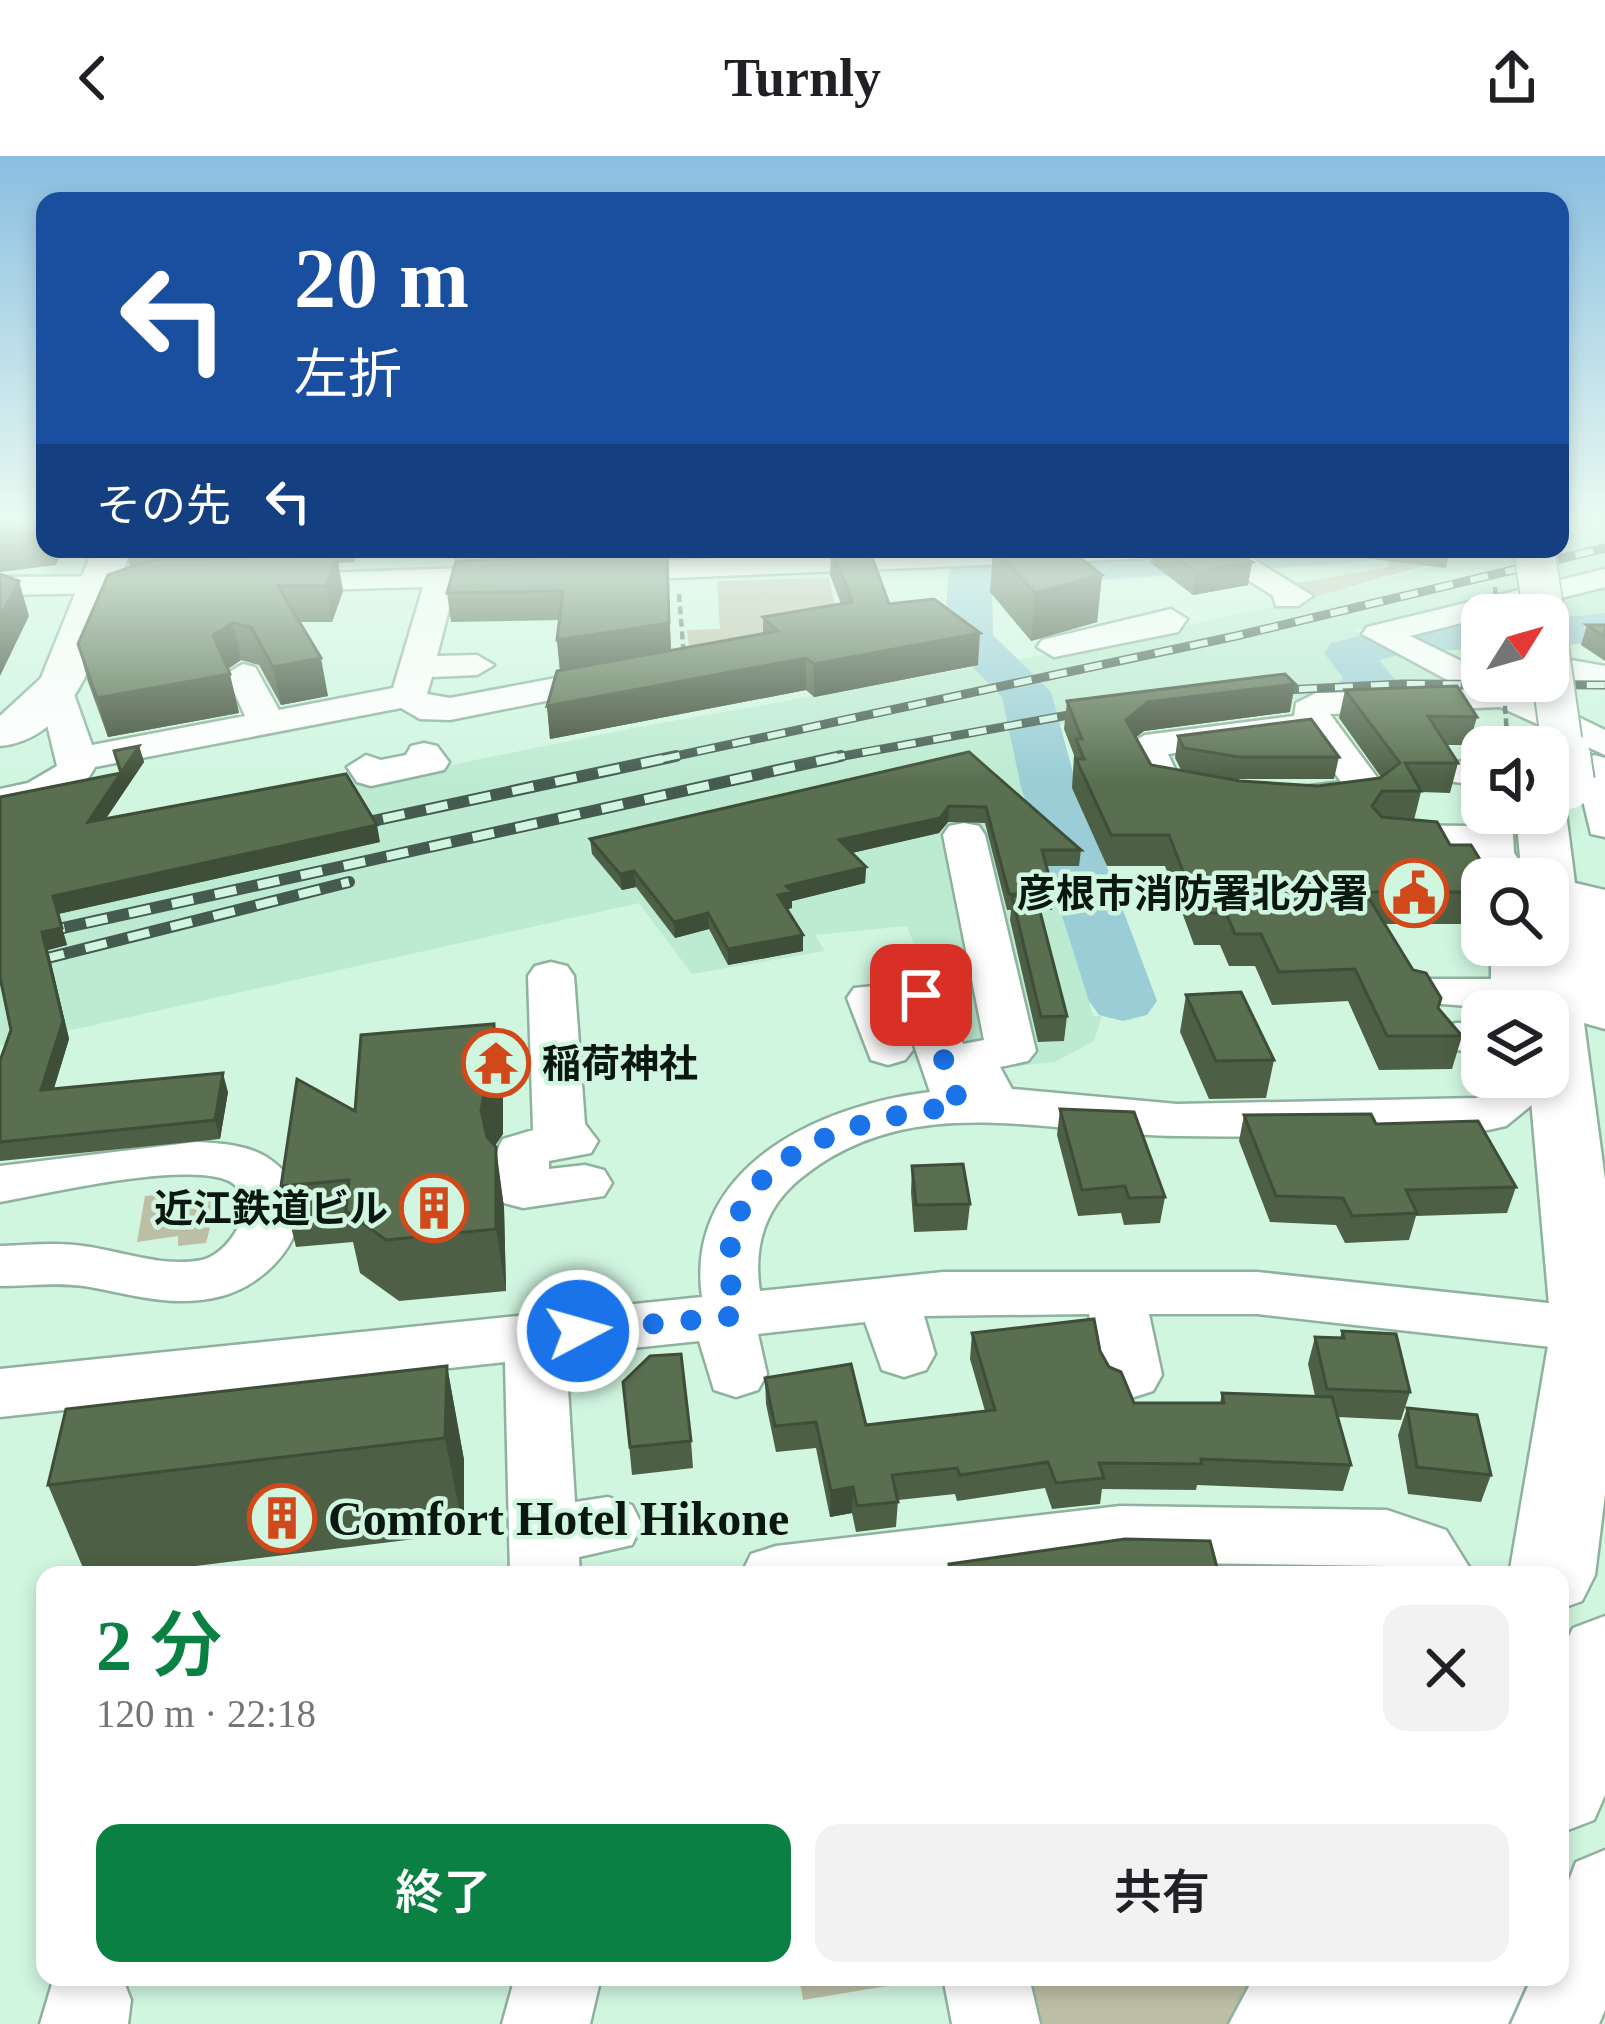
<!DOCTYPE html>
<html lang="ja">
<head>
<meta charset="utf-8">
<style>
	body { margin:0; font-family:"Times New Roman","Noto Sans JP",serif; background:#f2f2f2; color:#202124; height:100vh; display:flex; flex-direction:column; font-size:45px; white-space:nowrap }
	* { box-sizing:border-box; margin:0 }
	p { font-size:39px; color:#757577 }
	.icon { flex:none; width:66px; height:66px; fill:none; stroke:currentColor; stroke-width:2; stroke-linecap:round; stroke-linejoin:round }
	.map { position:relative; flex:1; overflow:hidden }
	.panel { position:absolute; left:36px; top:1410px; width:1533px; height:420px; display:flex; flex-direction:column; background:#fff; border-radius:24px; box-shadow:0 6px 18px #0003 }
	.panel>* { flex:none }
	.guide { position:absolute; left:36px; top:36px; width:1533px; height:366px; border-radius:24px; box-shadow:0 6px 18px #0003; background:#1a4fa0; color:#fff; overflow:hidden }
	.needle { width:78px; rotate:53deg }
	.controls { position:absolute; left:1461px; top:438px; display:grid; gap:24px }
	.controls a { display:grid; place-items:center; width:108px; height:108px; border-radius:24px; background:#fff; box-shadow:0 6px 18px #0003; font-size:60px }
	.pin { position:absolute; display:grid; place-items:center; width:102px; height:102px; color:#fff; margin:-51px; border-radius:24px; box-shadow:0 6px 18px #0006 }
	.me { position:absolute; width:132px; margin:-66px; rotate:84deg; stroke-linejoin:round; filter:drop-shadow(0 0 9px #0008) }
	.turn { display:flex; align-items:center; gap:42px; height:252px; padding:0 60px; font-size:54px }
	.turn .icon { width:156px; height:156px; stroke-width:2.5 }
	.turn b { display:block; font-size:84px; line-height:102px }
	.then { display:flex; align-items:center; height:114px; padding:0 60px; background:#0003; gap:24px; font-size:45px }
	.round { display:grid; place-items:center; flex:none; width:126px; height:126px; border-radius:24px; background:#f2f2f2 }
	.head { display:flex; align-items:center; justify-content:space-between; height:204px; padding:0 60px }
	h1 { font-size:72px; font-weight:600; line-height:90px; color:#0b8043 }
	.primary-button { display:flex; gap:24px; margin-top:auto; padding:24px 60px }
	.primary-button a { flex:1; height:138px; border-radius:24px; background:#0b8043; color:#fff; font-size:48px; font-weight:600; line-height:138px; text-align:center }
	.primary-button a+a { background:#f2f2f2; color:#202124 }
	header { display:flex; justify-content:space-between; align-items:center; height:156px; padding:0 60px; background:#fff; font-size:54px; font-weight:600 }
	.map>svg:first-child { display:block }
	.built { fill:#bdebd1 }
	.green { fill:#bcbea5 }
	.lines { fill:none; stroke-linecap:round; stroke-linejoin:round }
	.river { fill:#9acdd6; fill-rule:evenodd }
	.minor-casing { stroke:#8eb29d; stroke-width:5 }
	.major-casing { stroke:#8eb29d; stroke-width:5 }
	.path { stroke:#647c6f; stroke-width:4.5; stroke-dasharray:8 4.5; stroke-linecap:butt }
	.minor { fill:#fff; fill-rule:evenodd }
	.major { fill:#fff; fill-rule:evenodd }
	.rail-far1-casing { stroke:#465b50; stroke-width:9 }
	.rail-casing { stroke:#465b50; stroke-width:12 }
	.rail-far1 { stroke:#d0f6e0; stroke-width:6; stroke-dasharray:18; stroke-linecap:butt }
	.rail { stroke:#d0f6e0; stroke-width:8; stroke-dasharray:22; stroke-linecap:butt }
	.major-bridge-far1-casing { stroke:#8eb29d; stroke-width:44; stroke-linecap:butt }
	.major-bridge-casing { stroke:#8eb29d; stroke-width:58; stroke-linecap:butt }
	.path-bridge { stroke:#647c6f; stroke-width:4.5; stroke-dasharray:8 4.5; stroke-linecap:butt }
	.major-bridge-far1 { stroke:#fff; stroke-width:40 }
	.major-bridge { stroke:#fff; stroke-width:54 }
	.wall { fill:#4d5f45 }
	.shaded-wall { fill:#3f4e38 }
	.building { fill:#5a6f50; stroke:#3f4e38; stroke-width:3 }
	.route { stroke:#1a73e8; stroke-width:21; stroke-dasharray:0 37.8 }
	.labels { text-anchor:middle; stroke-width:9; stroke-linejoin:round; paint-order:stroke }
	.poi-label { font-size:39px; font-weight:bold; fill:#0b1811; stroke:#d0f6e0; text-anchor:end }
	.near-poi-label { font-size:48px; font-weight:bold; fill:#0b1811; stroke:#d0f6e0; text-anchor:start }
</style>
</head>
<body>
<header><svg class="icon" aria-label="back" viewBox="0 0 24 24"><path d="M15 5l-7 7 7 7"/></svg>Turnly<svg class="icon" aria-label="share" viewBox="0 0 24 24"><path d="M12 15V3M7 8l5-5 5 5M5 13v7h14v-7"/></svg></header>
<div class="map">
<svg width="1605" height="1868" viewBox="0 0 1605 1868">
	<rect width="100%" height="100%" fill="#d0f6e0"/>
	<path class="built" d="M1605,365V466L1593,469L1499,441L1355,475L1442,520L1605,526V534L1490,529L1472,537L1239,546L1019,574L1093,860H1102L1094,885L1055,906L963,916L907,770L815,779L825,795L692,818L639,747L0,890V700L634,572L1078,493L1315,441L1496,393H1560V376Z"/>
	<path class="green" d="M1482,393L1315,441L1291,428L1390,411L1386,405L1413,397Z
		M829,422L840,472L689,494L687,474L720,473L717,425Z
		M220,1034L206,1087L178,1090V1080L137,1086L145,1040Z
		M1222,1395L1389,1404L1402,1419H1210Z
		M799,1821H941L803,1844Z
		M1014,1821H1260L1229,1868H1026Z"/>
	<g class="lines">
		<path class="river" d="M1167,393H1384L1378,402L1363,406L992,431L993,479L1051,536L1077,631L1157,845L1147,859L1123,865L1099,859L1089,845L1021,631L1002,541L945,483L948,419L954,410L970,406Z
			M1605,457V485L1548,491V463Z
			M1482,465V493L1413,495L1379,504L1396,525C1382,545 1366,548 1343,543L1336,532L1343,522L1324,497L1331,487L1413,467Z"/>
		<g class="minor-casing">
			<path id="minor" d="M934,393H1168L1153,402L600,425L585,416L600,407Z
				M1200,393H1237L1313,440L1298,450H1276L1273,440Z
				M521,410L532,412L537,419L532,426L455,430L437,500L477,499L494,509L477,519L432,521L427,538L450,542L619,510L631,514L637,521L631,528L450,564L420,563L401,552L95,611C79,645 33,650 0,657V633L28,627L57,610L39,535L44,527H70L92,589L245,560L226,518L243,508L255,511L279,554L393,532L423,431L270,435L259,433L254,426L259,419Z
				M1605,413V431L1410,480L1482,515V525H1504L1605,574V599L1500,551L1330,558L1388,636L1382,644C1357,651 1327,654 1302,647L1296,639L1302,631L1341,626L1309,580L1168,598L1177,617L1226,628L1232,636L1226,644L1212,648L1148,634L1126,590L1145,579L1294,560L1296,547L1316,537L1466,534L1362,478L1367,471Z
				M149,420L160,422L165,429L160,436L0,439V421Z
				M1171,453L1187,463L1178,476L1054,501L1037,491L1042,484Z
				M1548,500L1605,510V530L1548,520Z
				M424,587L437,590L449,606L444,614L371,630L357,626L347,611L366,599L381,604L406,599L411,590Z
				M1594,599L1605,602V681L1591,678L1575,611Z
				M1462,605L1482,606V630L1448,625L1443,617L1448,609Z
				M1482,647V657H1512L1514,697L1532,723H1489L1472,695L1375,687L1369,678L1375,669L1472,670V657Z
				M964,667L979,670L985,679L1036,895L1028,905L1000,911L1012,933L1177,948L1477,942L1492,933V921H1542L1544,939L1506,970L1488,974C1385,977 1282,982 1178,980C1049,979 913,931 801,1022C765,1051 753,1090 760,1135L943,1116H1257L1605,1153V1197L1257,1158H1149L1162,1219L1153,1235L1131,1242L1109,1235L1100,1219L1089,1158L924,1160L935,1198L926,1214L904,1221L882,1214L865,1166L758,1178L767,1218L758,1234L736,1241L714,1234L699,1185L566,1199L575,1346L608,1341L632,1349L642,1369L632,1389L579,1401L580,1419H510L505,1206L0,1261V1213L702,1141C684,1010 821,949 930,936L902,854L913,894L905,904L888,909L871,904L847,842L854,832L921,825L938,829L963,888L984,884L943,679L949,670Z
				M1491,789H1537L1538,855L1428,847L1411,843L1404,833L1411,823H1491Z
				M551,806L567,810L574,820L585,968L598,985L591,997L549,1005V1013L585,1009L604,1014L612,1027L604,1040L523,1052L504,1047C492,1028 491,1001 503,983L533,974L528,820L535,810Z
				M1456,867H1482V897L1439,892L1432,882L1439,872Z
				M196,986C219,987 249,989 268,1002C336,1048 281,1124 222,1140C174,1153 131,1138 84,1130C56,1126 28,1130 0,1130V1090C28,1089 56,1086 83,1090C122,1095 163,1112 202,1104C235,1096 266,1034 221,1022C169,1009 55,1036 0,1046V1010Z
				M1120,1350L1387,1354L1446,1374L1474,1419H1401L1386,1410L1120,1406L1015,1419H741L751,1398L776,1390Z
				M1605,1694V1854L1599,1868H1511L1532,1821H1560V1748L1576,1706Z
				M54,1821H122L131,1844L128,1868H40Z
				M515,1821H601L590,1868H502Z
				M943,1821H1029L1040,1868H952Z
				M1254,1821H1349L1325,1868H1229Z"/>
		</g>
		<g class="major-casing">
			<path id="major" d="M93,393H131C107,458 87,582 0,590V560L41,522Z
				M1548,644L1566,657L1575,727L1605,734V873L1584,867L1605,1024V1338L1595,1419L1582,1445L1560,1453V1419H1509L1551,1172L1529,921H1548V855H1524L1526,789H1548V723H1522L1516,657H1548Z
				M1605,1460V1639L1594,1664L1560,1677V1500L1573,1472Z
				M1337,1821H1529L1508,1868H1316Z"/>
		</g>
		<path class="path" d="M679,438L684,501"/>
		<use href="#minor" class="minor"/>
		<use href="#major" class="major"/>
		<g class="rail-far1-casing">
			<path id="rail-far1" d="M1263,535L1403,528L1605,529
				M662,603L1236,480L1605,392
				M827,603L1096,554"/>
		</g>
		<g class="rail-casing">
			<path id="rail" d="M340,672L676,600
				M0,786L841,600
				M0,814L349,726"/>
		</g>
		<use href="#rail-far1" class="rail-far1"/>
		<use href="#rail" class="rail"/>
		<g class="major-bridge-far1-casing">
			<path id="major-bridge-far1" d="M1534,393L1544,459
				M1548,490L1564,603"/>
		</g>
		<g class="major-bridge-casing">
			<path id="major-bridge" d="M1563,600L1567,626"/>
		</g>
		<path class="path-bridge" d="M1495,431L1497,459
			M1503,525L1508,591"/>
		<use href="#major-bridge-far1" class="major-bridge-far1"/>
		<use href="#major-bridge" class="major-bridge"/>
	</g>
	<path class="wall" d="M125,393H359L354,406L338,407L343,435L332,466H299L328,540L281,549L259,509L241,504L228,513L239,557L108,581L88,526L78,488L130,411Z
		M452,393H805L667,397L671,494L763,477V461L841,448L830,419L831,393H869L889,448L978,509L814,541L806,534L550,583L547,550L560,514L557,484L560,464L451,466L447,437L653,397L453,403Z
		M993,393H1069L1102,419L1097,466L1031,485L990,436Z
		M1152,393H1231L1252,406L1248,429L1193,439L1151,407Z
		M1353,393H1450L1446,412L1362,402Z
		M1587,469H1605V505L1581,489Z
		M1345,534L1477,561L1469,589H1446L1458,607L1450,637L1421,636L1414,664L1450,689L1482,723V768H1384L1438,852L1462,880L1452,913L1379,914L1348,845L1272,849L1255,810H1229L1220,789H1194L1165,710H1107L1072,632L1074,599L1064,573L1067,545L1290,556L1144,575L1136,581L1151,609L1240,625L1318,630L1380,622L1381,621L1339,562Z
		M1178,580L1339,601L1334,623H1235L1181,614L1175,602Z
		M139,590L144,606L106,662L380,686L58,758L67,789L48,794L69,883L54,932L228,936L220,983L0,1005V905L11,874L0,821L121,617Z
		M969,596L1081,694L1079,710H1047L1054,738L1052,754H1040L1067,860L1064,885L1038,886L1010,764L1011,754H1007L985,667L948,666L939,677L852,697L866,711L865,727L792,745V752L787,753L803,795L728,809L709,773L675,782L636,731L622,734L592,698L590,683Z
		M1186,839L1274,904L1266,942L1209,943L1180,876Z
		M503,926V978L495,990L504,1052L506,1135L399,1145L360,1117L353,1086L296,1091L281,1030L355,955Z
		M1060,953L1165,1041L1160,1067L1124,1069L1121,1057L1078,1060L1057,979Z
		M1244,959L1376,968L1516,1031L1507,1057L1416,1060L1409,1084L1345,1087L1336,1069L1270,1066L1239,985Z
		M912,1010L970,1048L967,1074L914,1076L911,1036Z
		M1342,1175L1410,1236L1401,1264L1338,1261L1351,1309L1343,1335L1197,1329L1196,1334L1102,1333L1100,1348L1052,1353L1045,1332L957,1345L955,1338L898,1344L896,1371L856,1376L852,1357L830,1361L816,1292L776,1296L766,1248L765,1222L866,1269L985,1255L970,1203L972,1177L1100,1195L1134,1247H1220L1222,1237L1315,1240L1308,1208L1315,1181L1340,1182Z
		M447,1210L464,1304V1377L123,1419H86L48,1329Z
		M623,1226L691,1285L693,1312L632,1319Z
		M1407,1252L1491,1319L1481,1346L1408,1338L1398,1279Z"/>
	<path class="shaded-wall" d="M45,376V393H64L56,409L0,416V381Z
		M352,393H359L354,406Z
		M667,397L671,497L560,515L557,484Z
		M337,400L343,435L332,466L326,430Z
		M1252,406L1248,429L1193,439L1196,416Z
		M1102,419L1097,466L1031,485L1035,437Z
		M19,425L29,460L0,520V461Z
		M233,467L241,504L222,517L213,479Z
		M980,477L978,509L814,541V508Z
		M321,502L328,540L281,549L273,511Z
		M806,502V534L550,583L547,550Z
		M230,518L239,557L108,581L97,542Z
		M1295,528L1290,556L1144,575L1122,592L1126,564L1148,546Z
		M139,590L144,606L93,682L88,666Z
		M949,650L948,666L939,677L838,700L839,684Z
		M377,669L380,686L58,758L67,789L48,794L69,883L48,952L41,934L42,776L53,740Z
		M866,711L865,727L792,745V752L778,756V739L786,730Z
		M634,715L636,731L622,734L620,718Z
		M708,757L709,773L675,782L674,766Z
		M803,779V795L728,809V793Z
		M494,868L503,926V978L495,989L490,1014L481,954Z
		M223,917L228,936L220,983L215,964Z
		M496,991L504,1052L506,1135L496,1073Z
		M447,1210L464,1304V1377L445,1282Z
		M853,1331L852,1357L830,1361L831,1335Z"/>
	<path class="building" d="M0,364H45V376L0,381Z
		M832,393H869L889,448L934,443L980,477L814,508L806,502L547,550L557,515L778,475L763,461L852,446Z
		M995,393H1069L1102,419L1035,437Z
		M1166,393H1231L1252,406L1196,416Z
		M667,397L669,467L557,484L563,435L447,437L456,405Z
		M337,400L326,430H278L321,502L273,511L251,471L233,467L213,479L230,518L97,542L78,488L108,419L151,404Z
		M0,418L19,425L0,461Z
		M1587,469H1605V481Z
		M1285,518L1295,528L1148,546L1126,564L1151,609L1240,625L1318,630L1380,622L1400,607L1345,534L1457,530L1477,561L1428,560L1458,607H1405L1421,635H1382L1372,650L1382,661L1437,666L1450,689H1471L1492,723H1482V736H1365L1413,814L1426,817L1441,842L1438,852L1462,880H1387L1355,813L1279,816L1261,778H1235L1226,757H1199L1169,679H1111L1076,603H1084L1076,583H1082L1067,545Z
		M1311,563L1339,601H1239L1184,592L1178,580Z
		M139,590L88,666L346,618L377,669L53,740L62,772L42,776L63,865L41,934L223,917L215,964L0,986V905L11,874L0,821V641L121,617L114,595Z
		M969,596L1081,694H1042L1054,738H1009L986,651L949,650L940,662L839,684L866,711L786,730L792,736L778,739L803,779L728,793L708,757L674,766L634,715L620,718L590,683Z
		M1012,740H1036L1067,860L1041,861Z
		M1241,836L1274,904L1216,905L1186,839Z
		M494,868L495,919L486,929L481,954L487,981L496,991V1073L386,1084L346,1055L349,1024L281,1030L297,923L355,955L361,879Z
		M1060,953L1134,956L1165,1041L1129,1042L1125,1030L1082,1034Z
		M1371,958L1376,968L1478,965L1516,1031L1406,1034L1417,1057L1352,1060L1343,1042L1276,1040L1244,959Z
		M963,1008L970,1048L916,1049L912,1010Z
		M1094,1163L1100,1195L1109,1211L1121,1216L1134,1247H1224L1222,1237L1332,1241L1351,1309L1201,1303L1202,1308L1099,1307L1104,1322L1056,1327L1048,1306L960,1319L957,1312L892,1319L898,1346L857,1350L853,1331L831,1335L816,1266L775,1270L765,1222L851,1208L866,1269L995,1254L972,1177Z
		M1342,1175L1396,1178L1410,1236L1327,1233L1315,1181L1344,1182Z
		M681,1198L691,1285L630,1291L623,1226L650,1200Z
		M447,1210L445,1282L48,1329L66,1253Z
		M1407,1252L1477,1259L1491,1319L1417,1311Z
		M1125,1383L1210,1385L1219,1419H951L949,1408Z
		M846,1412L848,1419H784Z"/>
	<linearGradient id="sky" x2="0" y2="1"><stop stop-color="#89bee1"/><stop offset="0.58" stop-color="#eafbf1"/><stop offset="1" stop-color="#eafbf1" stop-opacity="0"/></linearGradient>
	<rect width="1605" height="626" fill="url(#sky)"/>
	<g class="lines">
		<path class="route" d="M578,1175L735,1160C732,1138 728,1116 730,1094C739,989 877,958 960,950L921,839"/>
	</g>
	<defs>
		<g id="civic-ring" transform="scale(3.45)"><circle r="9.5" fill="#d0f6e0" stroke="#d1491b" stroke-width="1.5"/><path d="M-.6-6.5H3V-4.5H.6V-3L4-1V1h2V6H-6V1h2V-1L-.6-3ZM-1.2 2.5V6h2.4V2.5Z" fill="#d1491b"/></g>
		<g id="temple-ring" transform="scale(3.45)"><circle r="9.5" fill="#d0f6e0" stroke="#d1491b" stroke-width="1.5"/><path d="M0-6L5-2H3V0L6.5 2.5H4V6H1.5V3h-3V6H-4V2.5H-6.5L-3 0V-2H-5Z" fill="#d1491b"/></g>
		<g id="building-ring" transform="scale(3.45)"><circle r="9.5" fill="#d0f6e0" stroke="#d1491b" stroke-width="1.5"/><path d="M-4-6H4V6H1V3H-1V6H-4ZM-2.5-4.3h1.7v1.8h-1.7ZM.8-4.3h1.7v1.8H.8ZM-2.5-1h1.7V.8h-1.7ZM.8-1h1.7V.8H.8Z" fill="#d1491b"/></g>
	</defs>
	<g fill-rule="evenodd">
		<use href="#civic-ring" x="1414" y="737"/>
		<use href="#temple-ring" x="496" y="907"/>
		<use href="#building-ring" x="434" y="1052"/>
		<use href="#building-ring" x="282" y="1362"/>
	</g>
	<g class="labels">
		<g class="poi-label">
			<text x="1368" y="751">彦根市消防署北分署</text>
			<text x="542" y="921" text-anchor="start">稲荷神社</text>
			<text x="388" y="1066">近江鉄道ビル</text>
		</g>
		<g class="near-poi-label">
			<text x="328" y="1379">Comfort Hotel Hikone</text>
		</g>
	</g>
</svg>
<div class="controls">
<a><svg class="needle" viewBox="-14 -14 28 28"><path d="M0-13l5 13h-10z" fill="#e53935"/><path d="M0 13l5-13h-10z" fill="#757577"/></svg></a>
<a><svg class="icon" aria-label="sound" viewBox="0 0 24 24"><path d="M4 9h4l5-4v14l-5-4H4zM17 9q2 3 0 6"/></svg></a>
<a><svg class="icon" aria-label="search" viewBox="0 0 24 24"><circle cx="10" cy="10" r="6"/><path d="M15 15l6 6"/></svg></a>
<a><svg class="icon" aria-label="layers" viewBox="0 0 24 24"><path d="M12 4l9 5-9 5-9-5zM3 14l9 5 9-5"/></svg></a>
</div>
<div class="pin" style="left:921px;top:839px;background:#d93025"><svg class="icon" aria-label="arrive" viewBox="0 0 24 24"><path d="M6 21V4h12l-3 4 3 4H6"/></svg></div>
<svg class="me" style="left:578px;top:1175px" viewBox="-20 -20 40 40"><circle r="17" fill="#1a73e8" stroke="#fff" stroke-width="3"/><path d="M0-11L8 9 0 5-8 9z" fill="#fff"/></svg>
<div class="guide">
<div class="turn"><svg class="icon" aria-label="left" viewBox="0 0 24 24"><path d="M17 20v-9H6M10 6l-5 5 5 5"/></svg><div><b>20 m</b>左折</div></div>
<div class="then">その先<svg class="icon" aria-label="left" viewBox="0 0 24 24"><path d="M17 20v-9H6M10 6l-5 5 5 5"/></svg></div>
</div>
<section class="panel">
<div class="head"><div><h1>2 分</h1><p>120 m · 22:18</p></div><a class="round"><svg class="icon" aria-label="close" viewBox="0 0 24 24"><path d="M6 6l12 12M18 6L6 18"/></svg></a></div>
<div class="primary-button"><a>終了</a><a>共有</a></div>
</section>
</div>
</body>
</html>
